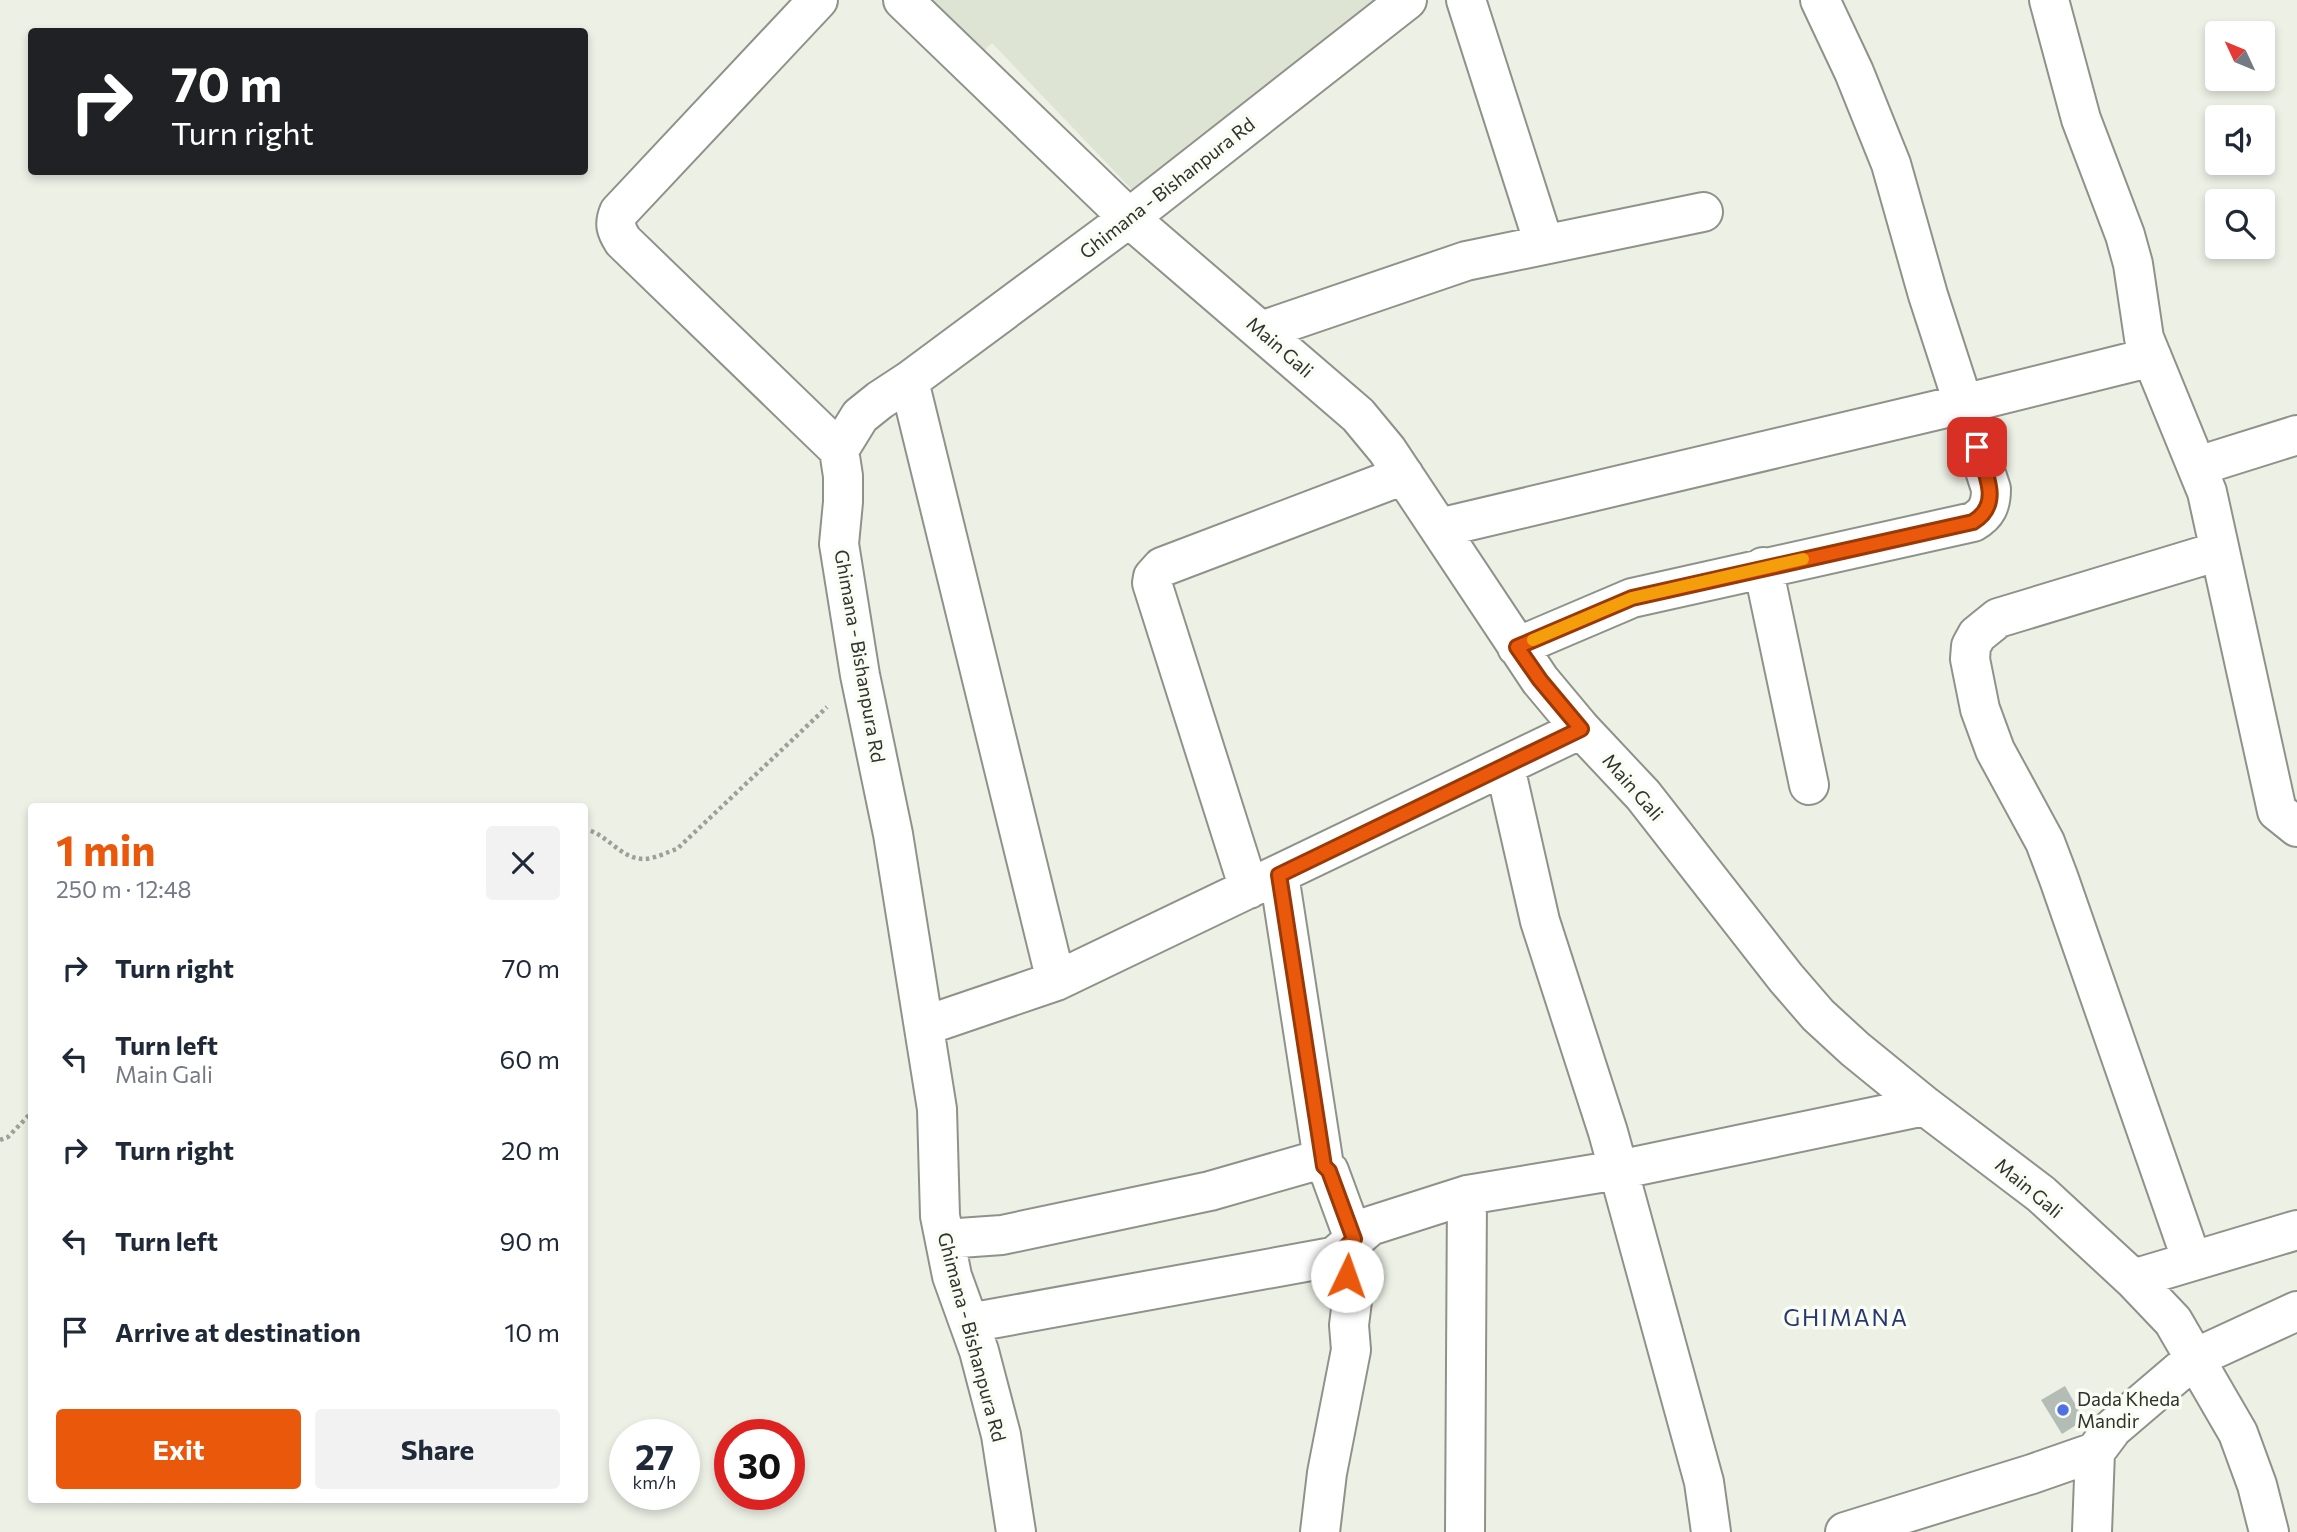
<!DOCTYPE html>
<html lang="en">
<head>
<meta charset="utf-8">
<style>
	body { margin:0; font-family:Commissioner,sans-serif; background:#f2f2f3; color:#1f2937; height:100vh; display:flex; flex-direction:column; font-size:26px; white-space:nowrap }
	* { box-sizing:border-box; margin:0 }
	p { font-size:23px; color:#747a83 }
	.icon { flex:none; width:38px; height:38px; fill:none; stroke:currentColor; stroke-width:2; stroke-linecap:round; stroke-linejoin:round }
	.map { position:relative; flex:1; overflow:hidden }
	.panel { position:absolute; left:28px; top:803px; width:560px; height:700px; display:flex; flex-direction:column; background:#fff; border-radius:7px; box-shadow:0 4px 10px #0003 }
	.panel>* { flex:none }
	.guide { position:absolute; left:28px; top:28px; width:560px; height:147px; border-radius:7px; box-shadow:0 4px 10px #0003; background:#202124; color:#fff; overflow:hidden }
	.needle { width:46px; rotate:314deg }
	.controls { position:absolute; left:2205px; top:21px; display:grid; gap:14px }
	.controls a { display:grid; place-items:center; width:70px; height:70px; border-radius:7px; background:#fff; box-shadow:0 4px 10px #0003; font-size:35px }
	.speed { position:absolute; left:609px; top:1419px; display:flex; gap:14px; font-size:35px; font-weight:700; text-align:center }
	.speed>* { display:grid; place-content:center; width:91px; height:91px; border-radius:50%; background:#fff; box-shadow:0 4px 10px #0003; line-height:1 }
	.speed small { font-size:18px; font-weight:400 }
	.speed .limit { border:10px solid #d22; background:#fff; color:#111 }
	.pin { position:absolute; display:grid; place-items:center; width:60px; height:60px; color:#fff; margin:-30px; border-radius:14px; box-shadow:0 4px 10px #0006 }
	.me { position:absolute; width:77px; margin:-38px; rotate:3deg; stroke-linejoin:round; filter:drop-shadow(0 0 5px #0008) }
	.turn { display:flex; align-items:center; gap:24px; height:147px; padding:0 28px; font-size:32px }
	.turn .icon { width:91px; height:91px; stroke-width:2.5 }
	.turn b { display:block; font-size:49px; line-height:60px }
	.round { display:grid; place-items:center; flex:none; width:74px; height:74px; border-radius:7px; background:#f2f2f3 }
	.overview { display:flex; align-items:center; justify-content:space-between; height:119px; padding:0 28px }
	h1 { font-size:42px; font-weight:700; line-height:52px; color:#ea580c }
	.button { display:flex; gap:14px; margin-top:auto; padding:14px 28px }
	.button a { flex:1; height:80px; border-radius:7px; background:#ea580c; color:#fff; font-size:28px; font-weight:700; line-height:80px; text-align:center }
	.button a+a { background:#f2f2f3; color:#1f2937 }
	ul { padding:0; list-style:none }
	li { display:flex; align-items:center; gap:21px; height:91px; padding:0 28px }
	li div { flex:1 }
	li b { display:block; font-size:26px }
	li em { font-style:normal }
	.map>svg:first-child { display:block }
	.built { fill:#dee4d3 }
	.building { fill:#b3bcb5 }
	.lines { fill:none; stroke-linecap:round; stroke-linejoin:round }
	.minor-casing { stroke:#8f9289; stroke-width:42 }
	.path { stroke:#9da098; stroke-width:4.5; stroke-dasharray:3.5 3.5; stroke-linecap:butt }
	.minor { stroke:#fff; stroke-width:38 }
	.route-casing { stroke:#983908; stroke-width:18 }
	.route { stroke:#ea580c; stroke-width:12 }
	.slow { stroke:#f59e0b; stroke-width:12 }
	.poi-dot { fill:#5170e5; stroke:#f9fdf3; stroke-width:2.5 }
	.labels { text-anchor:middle; stroke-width:7; stroke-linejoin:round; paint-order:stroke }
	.street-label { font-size:19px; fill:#31322e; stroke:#f9fdf3 }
	.poi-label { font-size:19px; fill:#31322e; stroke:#f9fdf3; text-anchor:start }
	.quarter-label { font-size:23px; letter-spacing:2px; fill:#273770; stroke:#f9fdf3 }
</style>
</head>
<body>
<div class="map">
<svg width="2297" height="1532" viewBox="0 0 2297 1532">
	<rect width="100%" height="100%" fill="#ecf0e5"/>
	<path class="built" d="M896,0H1377L1141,199L992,43L963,70Z"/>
	<path class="building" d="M2065,1386L2084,1420L2062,1434L2041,1400Z"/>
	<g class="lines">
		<g class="minor-casing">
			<path id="minor" d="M818,0L619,212C614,224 616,230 623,241L839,450
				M903,0L1129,218L1358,415L1387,450L1540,680L1581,729L1643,795L1786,978L1818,1015L1855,1049L1925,1106L2041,1194L2133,1279L2173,1321L2238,1433L2257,1485L2269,1532
				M1466,0L1544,244
				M2049,0L2081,119L2125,235L2133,264L2144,338L2207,492L2277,811L2297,827
				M1261,331L1466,261L1703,212
				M909,381L1056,981
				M2198,466L2297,435
				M1439,528L1963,404L2152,357
				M1763,567L1809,785
				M1517,647L1632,598L1973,522C1987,514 1991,505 1991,489L1928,295L1891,164L1854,72L1820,0
				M1505,767L1540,921L1608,1132L1704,1482L1711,1532
				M1279,875L1324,1166
				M1249,889L1152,583L1153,577L1162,567L1404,475
				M924,1026L1056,981L1581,729
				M945,1239L1002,1235L1210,1191L1311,1162H1318L1329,1171L1354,1239
				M2192,1261L2059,879L2045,842L1995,750L1980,709L1970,659L1971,646L1977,635L1998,618L2219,551
				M2133,1279L2297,1230
				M969,1323L1327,1258L1335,1256L1370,1226L1467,1195L1618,1170L1925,1106
				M1016,1532L1001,1435L979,1351L952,1276L940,1216L937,1109L893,834L860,675L839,544L843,502V476L839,450L860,416L880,400L909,381L1129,218L1407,0
				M1320,1532L1327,1473L1351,1350L1349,1325L1352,1301L1342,1251
				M1465,1532L1467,1195
				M1845,1532L2032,1474L2095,1452L2113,1428L2195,1358L2297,1311
				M2092,1532L2095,1452"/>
		</g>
		<path class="path" d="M584,829C607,833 620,859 644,859C654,859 667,852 677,849L827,707
			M0,1140L8,1137L32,1112"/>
		<use href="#minor" class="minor"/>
	</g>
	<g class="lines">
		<g class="route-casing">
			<path id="route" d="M1347,1276L1342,1251L1354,1239L1329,1171L1324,1166L1279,875L1581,729L1540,680L1517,647L1632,598L1973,522C2003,504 1985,473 1977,447"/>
		</g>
		<use href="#route" class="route"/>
		<path class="slow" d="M1533,640L1632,598L1803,559"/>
	</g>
	<circle class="poi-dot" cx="2063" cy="1410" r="7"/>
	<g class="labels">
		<g class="street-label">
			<text transform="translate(1167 188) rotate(-38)" y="7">Ghimana - Bishanpura Rd</text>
			<text transform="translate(1280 347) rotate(41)" y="7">Main Gali</text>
			<text transform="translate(860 656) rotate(80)" y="7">Ghimana - Bishanpura Rd</text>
			<text transform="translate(1633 787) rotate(49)" y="7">Main Gali</text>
			<text transform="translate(2029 1188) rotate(40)" y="7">Main Gali</text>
			<text transform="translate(972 1337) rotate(75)" y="7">Ghimana - Bishanpura Rd</text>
		</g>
		<g class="poi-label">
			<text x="2077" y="1406">Dada Kheda<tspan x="2077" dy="22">Mandir</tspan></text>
		</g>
		<g class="quarter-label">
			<text x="1846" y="1326">GHIMANA</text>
		</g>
	</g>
</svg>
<div class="controls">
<a><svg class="needle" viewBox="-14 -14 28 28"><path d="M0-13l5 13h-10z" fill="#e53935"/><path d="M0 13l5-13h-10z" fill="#747a83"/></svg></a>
<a><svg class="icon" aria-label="sound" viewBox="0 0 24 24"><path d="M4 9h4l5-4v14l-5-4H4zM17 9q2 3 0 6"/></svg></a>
<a><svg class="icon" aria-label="search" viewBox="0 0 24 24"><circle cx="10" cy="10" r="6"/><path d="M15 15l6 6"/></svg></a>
</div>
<div class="speed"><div>27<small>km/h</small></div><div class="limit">30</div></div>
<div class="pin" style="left:1977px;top:447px;background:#d93025"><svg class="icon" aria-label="arrive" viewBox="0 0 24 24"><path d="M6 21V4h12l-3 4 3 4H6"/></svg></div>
<svg class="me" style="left:1347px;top:1276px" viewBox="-20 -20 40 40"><circle r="19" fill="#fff"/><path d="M0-13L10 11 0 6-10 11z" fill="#ea580c"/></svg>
<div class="guide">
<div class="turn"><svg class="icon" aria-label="right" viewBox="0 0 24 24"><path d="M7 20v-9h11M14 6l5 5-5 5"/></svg><div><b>70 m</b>Turn right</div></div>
</div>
<section class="panel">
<div class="overview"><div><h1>1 min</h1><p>250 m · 12:48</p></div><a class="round"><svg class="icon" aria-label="close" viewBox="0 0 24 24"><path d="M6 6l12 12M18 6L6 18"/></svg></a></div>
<ul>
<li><svg class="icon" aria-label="right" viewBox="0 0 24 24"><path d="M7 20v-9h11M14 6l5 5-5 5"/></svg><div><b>Turn right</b></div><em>70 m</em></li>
<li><svg class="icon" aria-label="left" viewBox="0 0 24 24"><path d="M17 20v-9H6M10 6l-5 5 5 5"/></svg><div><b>Turn left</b><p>Main Gali</p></div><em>60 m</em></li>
<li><svg class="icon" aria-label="right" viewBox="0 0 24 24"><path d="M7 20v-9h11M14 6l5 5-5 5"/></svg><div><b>Turn right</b></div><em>20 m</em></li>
<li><svg class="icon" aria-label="left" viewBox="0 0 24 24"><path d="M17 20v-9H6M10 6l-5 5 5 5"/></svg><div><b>Turn left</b></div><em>90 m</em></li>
<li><svg class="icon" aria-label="arrive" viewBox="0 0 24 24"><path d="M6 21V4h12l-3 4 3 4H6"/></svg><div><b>Arrive at destination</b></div><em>10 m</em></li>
</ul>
<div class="button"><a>Exit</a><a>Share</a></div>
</section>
</div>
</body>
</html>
